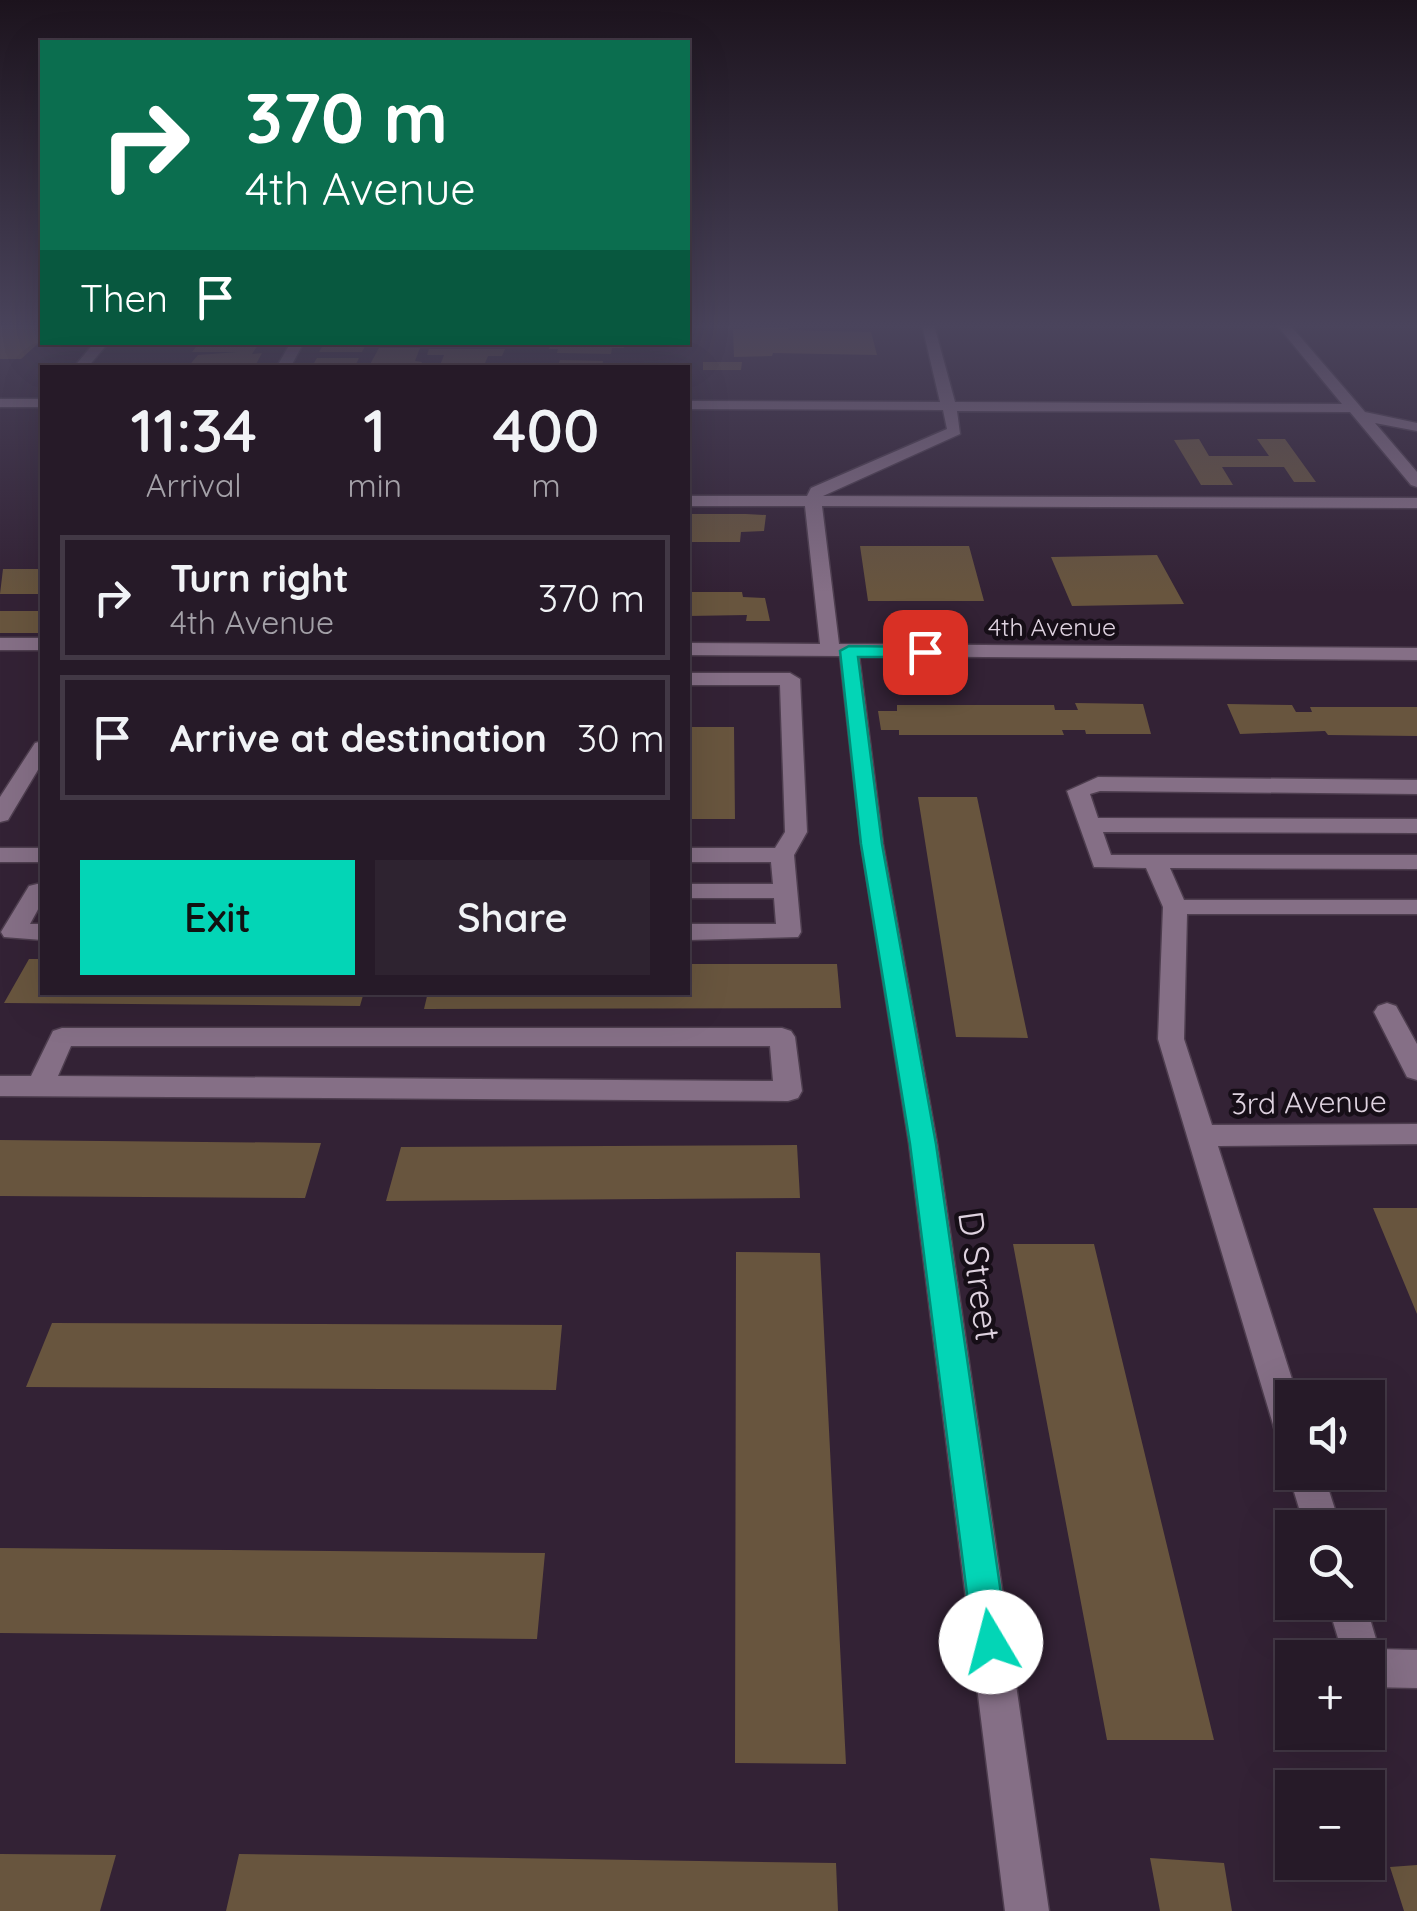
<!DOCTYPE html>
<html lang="en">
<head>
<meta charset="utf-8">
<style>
	body { margin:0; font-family:Quicksand,sans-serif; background:#2e2330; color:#f1f3f6; height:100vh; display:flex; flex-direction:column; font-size:38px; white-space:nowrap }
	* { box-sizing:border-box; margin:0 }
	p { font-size:32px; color:#a4a1a8 }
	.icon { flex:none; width:55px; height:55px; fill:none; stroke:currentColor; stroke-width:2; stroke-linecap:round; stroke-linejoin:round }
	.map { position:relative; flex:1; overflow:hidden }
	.drawer { position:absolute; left:40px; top:365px; width:650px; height:630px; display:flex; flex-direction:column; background:#261a28; border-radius:0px; box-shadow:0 10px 40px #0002,0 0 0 2px #423845 }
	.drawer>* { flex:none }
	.banner { position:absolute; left:40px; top:40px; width:650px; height:305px; border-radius:0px; box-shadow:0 10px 40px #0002,0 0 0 2px #423845; background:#0b6e4f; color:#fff; overflow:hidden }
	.buttons { position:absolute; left:1275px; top:1380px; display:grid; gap:20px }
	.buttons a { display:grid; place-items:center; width:110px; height:110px; border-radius:0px; background:#261a28; box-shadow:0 10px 40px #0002,0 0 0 2px #423845; font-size:50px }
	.pin { position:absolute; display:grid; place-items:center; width:85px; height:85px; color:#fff; margin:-42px; border-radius:20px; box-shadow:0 5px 15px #0006 }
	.me { position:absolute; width:110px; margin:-55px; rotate:352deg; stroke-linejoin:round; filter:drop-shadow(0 0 8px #0008) }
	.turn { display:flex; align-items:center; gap:35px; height:210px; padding:0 40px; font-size:45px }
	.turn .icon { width:130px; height:130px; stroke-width:2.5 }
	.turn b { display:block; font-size:70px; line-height:85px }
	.then { display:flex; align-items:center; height:95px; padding:0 40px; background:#0003; gap:20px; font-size:38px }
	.eta { display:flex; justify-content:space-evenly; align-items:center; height:170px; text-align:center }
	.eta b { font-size:60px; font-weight:600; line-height:70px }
	.cta { display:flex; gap:20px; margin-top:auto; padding:20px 40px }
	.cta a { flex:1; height:115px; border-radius:0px; background:#03d5b6; color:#111; font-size:40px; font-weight:600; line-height:115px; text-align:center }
	.cta a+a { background:#2e2330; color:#f1f3f6 }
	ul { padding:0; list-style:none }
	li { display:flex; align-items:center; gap:30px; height:125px; margin:0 20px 15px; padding:0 20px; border:5px solid #423845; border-radius:0px }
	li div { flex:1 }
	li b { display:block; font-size:38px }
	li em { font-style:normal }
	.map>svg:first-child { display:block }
	.building { fill:#68553e }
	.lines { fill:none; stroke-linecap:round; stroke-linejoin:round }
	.minor-casing { stroke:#4e3e4f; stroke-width:3 }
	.minor { fill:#856f86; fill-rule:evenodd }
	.route { fill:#03d5b6; stroke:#028a76; stroke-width:2.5 }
	.labels { text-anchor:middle; stroke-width:9; stroke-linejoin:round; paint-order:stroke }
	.far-street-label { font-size:25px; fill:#ded2df; stroke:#160e17 }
	.street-label { font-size:30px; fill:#ded2df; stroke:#160e17 }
	.near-street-label { font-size:35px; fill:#ded2df; stroke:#160e17 }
</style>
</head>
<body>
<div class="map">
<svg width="1417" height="1911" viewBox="0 0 1417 1911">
	<rect width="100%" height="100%" fill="#332235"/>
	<path class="building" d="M0,325H42V340L21,359H0Z
		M789,327L788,330L871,332L877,355L773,353L772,356L734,357L733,329Z
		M200,342H260L252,354L262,353L254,368H187L198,355L238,352H192Z
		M325,342H367L362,352H319Z
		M551,342H625L624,348H612L611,354L557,353L558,349H549Z
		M379,348H420L415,361L422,362L419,368H368Z
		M429,349H505L502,356H488L483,368H439L444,355H427Z
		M317,358H359L354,368H311Z
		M560,360L603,361L602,368H557Z
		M703,362H742L741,370H703Z
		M1199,439L1209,456H1269L1257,439H1285L1316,482H1294L1284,467H1222L1233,485H1201L1174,440Z
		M688,514H746L766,515L764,531L741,532L740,542H688Z
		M860,546H969L984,601H868Z
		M1157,555L1184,604L1072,606L1051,557Z
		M3,569H42V594H0Z
		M688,592H742L743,597L765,598L770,621H746L747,615L688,616Z
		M0,611H42V633H0Z
		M1075,703L1143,704L1151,734H1086L1085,730H1062L1064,735H899V730H881L878,711H897V705H1054L1055,710H1078Z
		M1227,704L1292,705L1296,712H1312L1310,707H1417V736L1328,735L1325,731L1240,734Z
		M688,727H734L735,819H688Z
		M918,797H977L1028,1038L956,1037Z
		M29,959H42V992H364L360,1006L4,1003Z
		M688,964H837L841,1008L424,1009L428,992H688Z
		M0,1140L321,1143L305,1198L0,1196Z
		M797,1145L800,1198L386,1201L401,1147Z
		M1373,1208H1417V1314Z
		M1013,1244H1094L1214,1740H1107Z
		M736,1252L820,1253L846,1764L735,1763Z
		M52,1323L562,1325L556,1390L26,1387Z
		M0,1548L545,1553L537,1639L0,1633Z
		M0,1854L116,1855L100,1911H0Z
		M239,1854L836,1863L838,1911H226Z
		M1150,1858L1224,1863L1232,1911H1160Z
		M1417,1865V1911H1404L1390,1867Z"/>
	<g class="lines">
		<g class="minor-casing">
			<path id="minor" d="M922,325H934L955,402L1342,404L1277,325H1290L1365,412L1417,423V431L1375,423L1417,472V487L1411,485L1350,412L957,411L960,434L823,496L1417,498V508L822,506L839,644L1417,648V660L859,656L883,844L937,1143L1049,1911H1005L909,1143L861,844L840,656L688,655V643L820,644L805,506H688V496H807L811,488L947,429L943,410L688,409V401L940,402Z
				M95,342H109L87,368H73Z
				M291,342H304L290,368H276Z
				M0,399H42V407H0Z
				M0,638H42V650H0Z
				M688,673H790L800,679L807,832L794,855L801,932L798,937L688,940V924H776L774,898H688V884H773L771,862H688V848H775L785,832L780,685H688Z
				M42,741V763L8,820L0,822V797L35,743Z
				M1098,777L1417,780V794L1100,791L1090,794L1098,818L1417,819V833L1103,832L1111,855H1417V869L1170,868L1184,900H1417V914H1187L1184,1039L1212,1125L1417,1124V1144L1218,1146L1298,1398H1292V1446L1280,1442L1275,1431L1158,1039L1163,907L1146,868L1094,867L1067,791Z
				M0,848H42V862H0Z
				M37,884H42V902L30,924H42V940L4,937L1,932L29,886Z
				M1387,1003L1396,1006L1417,1044V1080L1407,1077L1374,1012L1378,1006Z
				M62,1028H782L791,1031L795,1037L802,1091L798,1098L788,1101L0,1096V1076H31L53,1031ZM71,1046H770L773,1081L58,1076Z
				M1292,1461V1472H1323L1341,1528H1305L1288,1472Z
				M1327,1602H1365L1379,1649L1417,1650V1688L1368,1687V1658H1344Z"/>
		</g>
		<use href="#minor" class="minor"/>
	</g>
	<linearGradient id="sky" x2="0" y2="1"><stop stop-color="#1c131d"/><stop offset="0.55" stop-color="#4a445c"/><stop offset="1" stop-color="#4a445c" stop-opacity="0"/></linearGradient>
	<rect width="1417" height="592" fill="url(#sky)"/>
	<path class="route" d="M849,646L925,647L933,652L925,657H858L882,844L936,1144L1008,1642L1003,1654L991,1659L978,1654L973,1642L910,1144L861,844L840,651Z"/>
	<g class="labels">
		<g class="far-street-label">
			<text x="1052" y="636">4th Avenue</text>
		</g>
		<g class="street-label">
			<text transform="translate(1309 1103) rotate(-1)" y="10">3rd Avenue</text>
		</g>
		<g class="near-street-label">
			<text transform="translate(979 1276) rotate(82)" y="12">D Street</text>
		</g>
	</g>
</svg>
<div class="buttons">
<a><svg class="icon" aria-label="sound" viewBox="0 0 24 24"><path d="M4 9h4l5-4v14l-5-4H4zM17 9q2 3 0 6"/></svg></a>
<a><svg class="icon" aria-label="search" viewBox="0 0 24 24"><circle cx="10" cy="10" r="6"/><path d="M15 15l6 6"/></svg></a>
<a>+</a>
<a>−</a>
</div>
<div class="pin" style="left:925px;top:652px;background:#d93025"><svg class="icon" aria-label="arrive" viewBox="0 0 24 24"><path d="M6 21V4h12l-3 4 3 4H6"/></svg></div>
<svg class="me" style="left:991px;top:1642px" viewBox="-20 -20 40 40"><circle r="19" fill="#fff"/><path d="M0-13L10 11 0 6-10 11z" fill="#03d5b6"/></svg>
<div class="banner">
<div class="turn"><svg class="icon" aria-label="right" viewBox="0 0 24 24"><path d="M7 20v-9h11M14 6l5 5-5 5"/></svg><div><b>370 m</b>4th Avenue</div></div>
<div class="then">Then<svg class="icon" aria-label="arrive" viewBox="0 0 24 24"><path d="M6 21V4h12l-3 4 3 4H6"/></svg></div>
</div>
<section class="drawer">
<div class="eta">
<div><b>11:34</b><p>Arrival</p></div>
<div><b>1</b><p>min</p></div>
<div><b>400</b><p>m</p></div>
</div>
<ul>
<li><svg class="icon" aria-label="right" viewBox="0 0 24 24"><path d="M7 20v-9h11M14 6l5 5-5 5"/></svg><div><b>Turn right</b><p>4th Avenue</p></div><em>370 m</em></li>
<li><svg class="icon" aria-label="arrive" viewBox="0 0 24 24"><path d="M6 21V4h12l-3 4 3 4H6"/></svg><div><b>Arrive at destination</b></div><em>30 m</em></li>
</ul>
<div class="cta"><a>Exit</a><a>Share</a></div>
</section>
</div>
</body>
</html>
